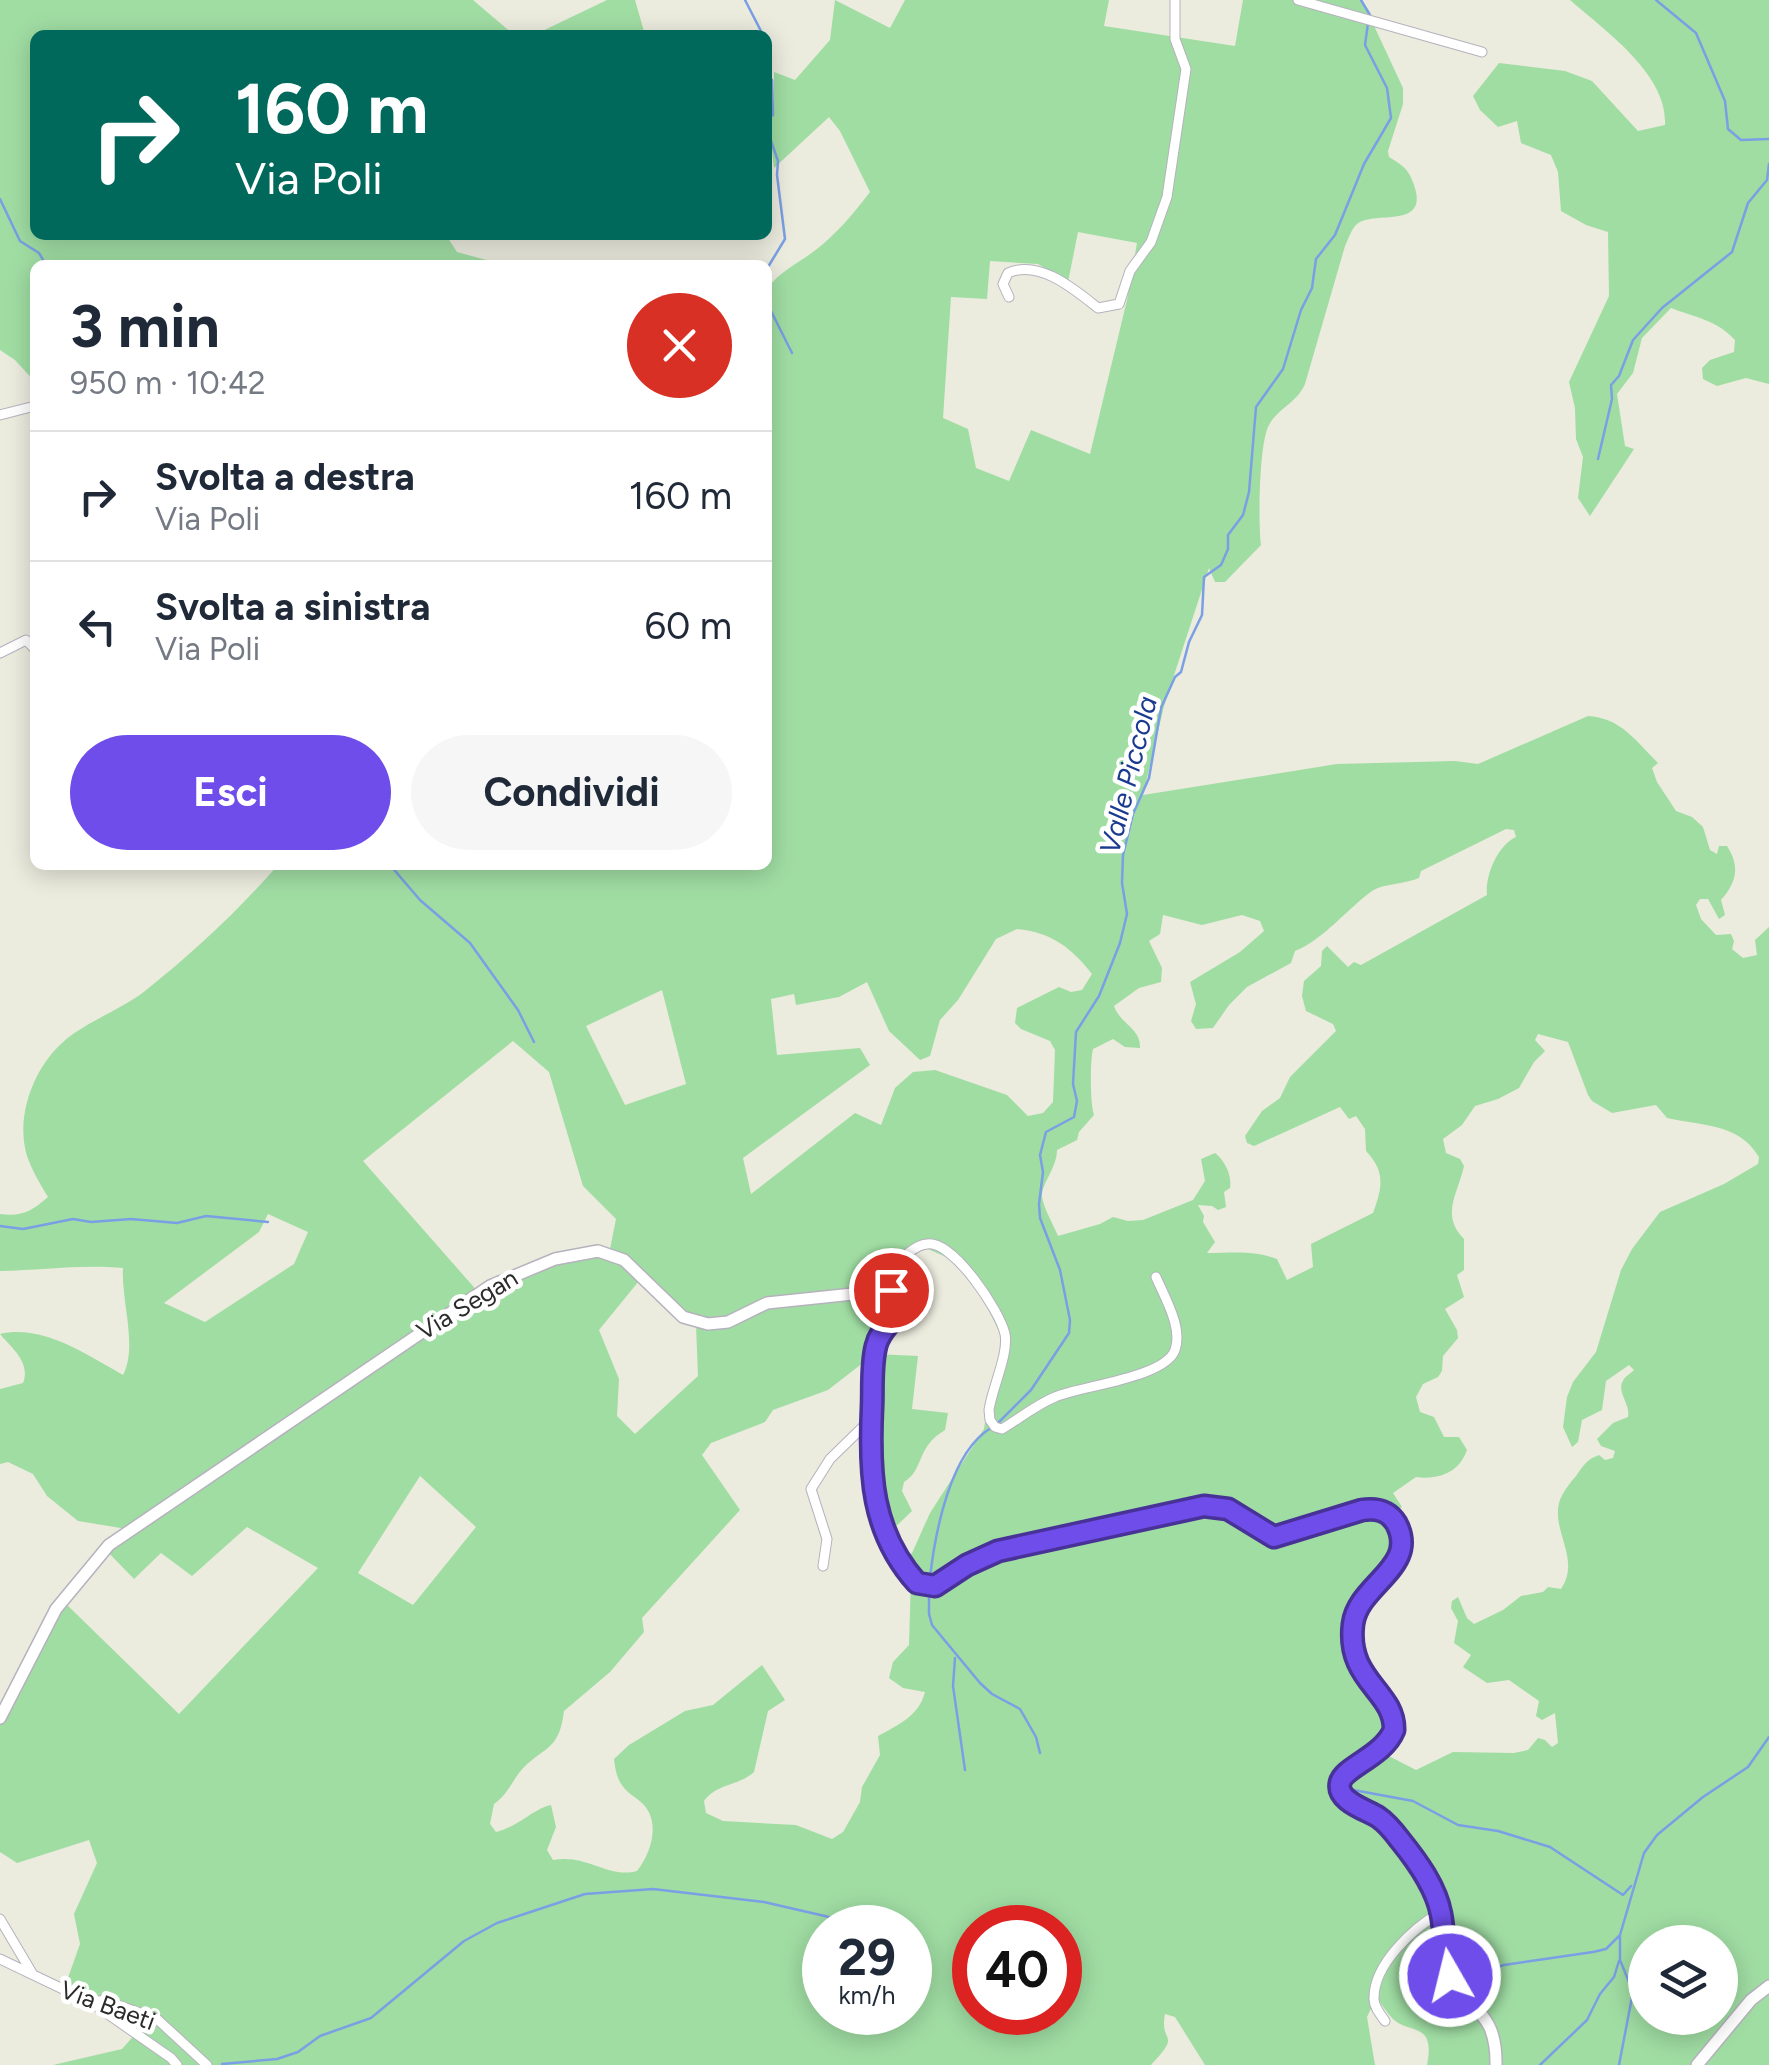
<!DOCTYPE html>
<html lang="it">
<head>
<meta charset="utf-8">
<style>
	body { margin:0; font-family:Figtree,sans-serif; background:#f6f6f7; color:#1f2937; height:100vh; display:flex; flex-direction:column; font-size:38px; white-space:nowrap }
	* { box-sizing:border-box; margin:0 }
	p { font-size:32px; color:#747a83 }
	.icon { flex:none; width:55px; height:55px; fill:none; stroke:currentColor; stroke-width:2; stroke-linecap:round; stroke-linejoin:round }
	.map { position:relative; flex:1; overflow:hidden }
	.sheet { position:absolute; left:30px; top:260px; width:742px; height:610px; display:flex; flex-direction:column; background:#fff; border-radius:15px; box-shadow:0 5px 25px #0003 }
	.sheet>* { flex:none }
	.guide { position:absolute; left:30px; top:30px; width:742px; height:210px; border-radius:15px; box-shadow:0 5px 25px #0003; background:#00695c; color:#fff; overflow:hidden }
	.buttons { position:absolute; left:1628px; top:1925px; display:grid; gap:20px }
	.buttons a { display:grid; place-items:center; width:110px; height:110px; border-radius:50%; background:#fff; box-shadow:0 5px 25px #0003; font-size:50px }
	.speed { position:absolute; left:802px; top:1905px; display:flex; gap:20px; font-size:50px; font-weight:700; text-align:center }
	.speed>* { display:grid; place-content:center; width:130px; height:130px; border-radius:50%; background:#fff; box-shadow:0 5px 25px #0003; line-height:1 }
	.speed small { font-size:25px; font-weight:400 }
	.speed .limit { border:15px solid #d22; background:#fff; color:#111 }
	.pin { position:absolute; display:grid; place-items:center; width:85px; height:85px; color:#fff; margin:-42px; border:5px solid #fff; border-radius:50%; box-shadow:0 2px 10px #0007 }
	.me { position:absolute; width:110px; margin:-55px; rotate:352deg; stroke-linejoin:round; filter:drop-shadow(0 0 8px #0008) }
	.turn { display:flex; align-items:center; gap:35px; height:210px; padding:0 40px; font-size:45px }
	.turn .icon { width:130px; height:130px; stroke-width:2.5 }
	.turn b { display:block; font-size:70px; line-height:85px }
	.round { display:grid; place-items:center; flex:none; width:105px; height:105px; border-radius:52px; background:#f6f6f7 }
	.head { display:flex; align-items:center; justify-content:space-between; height:170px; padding:0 40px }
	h1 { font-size:60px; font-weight:700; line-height:75px }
	.primary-button { display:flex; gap:20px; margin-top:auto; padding:20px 40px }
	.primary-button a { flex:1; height:115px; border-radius:60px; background:#6e4dea; color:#fff; font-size:40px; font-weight:700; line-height:115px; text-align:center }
	.primary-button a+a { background:#f6f6f7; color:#1f2937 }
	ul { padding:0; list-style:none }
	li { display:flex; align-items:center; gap:30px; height:130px; padding:0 40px; border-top:2px solid #e0e1e3 }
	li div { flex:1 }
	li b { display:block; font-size:38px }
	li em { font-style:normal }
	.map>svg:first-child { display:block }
	.green { fill:#a0dda3; fill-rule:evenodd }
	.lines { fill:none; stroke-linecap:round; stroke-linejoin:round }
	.stream { stroke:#7b9fe4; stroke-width:2.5 }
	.minor-casing { stroke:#b5b2bd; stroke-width:11 }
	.tertiary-casing { stroke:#b5b2bd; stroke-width:14 }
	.minor { stroke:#fff; stroke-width:9 }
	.tertiary { stroke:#fff; stroke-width:11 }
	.route-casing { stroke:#483298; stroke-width:25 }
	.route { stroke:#6e4dea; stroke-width:18 }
	.labels { text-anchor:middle; stroke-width:9; stroke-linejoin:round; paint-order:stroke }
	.street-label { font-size:25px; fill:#2b2b2b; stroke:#fff }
	.water-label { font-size:28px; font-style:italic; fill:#1a3990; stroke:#fff }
</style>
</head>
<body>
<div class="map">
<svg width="1769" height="2065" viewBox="0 0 1769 2065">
	<rect width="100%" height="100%" fill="#ebebde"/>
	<path class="green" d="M0,0H473L514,35H35V235H446L457,252L505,265H35V382L15,360L0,350Z
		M607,0H635L645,35H534Z
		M835,0L890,28L905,0H1109L1104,26L1235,46L1243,0H1362L1403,88V104L1388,151L1389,157C1402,165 1409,169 1414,185C1430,231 1372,209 1356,225C1351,230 1348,240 1345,246L1305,384C1296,404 1279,407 1269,425C1259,442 1258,523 1261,545L1225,582H1215L1209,568L1164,706L1143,795L1337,764L1455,761L1478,764L1588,716C1621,718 1636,741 1658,763L1652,768L1657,782L1676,811L1692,817L1703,827L1710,850L1717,854L1719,846H1727C1740,866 1737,882 1721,900L1725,915L1719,919L1708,899H1700L1696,905L1701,919L1716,935L1731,934L1734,941L1732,949L1743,958L1757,955L1755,940L1769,927V2065H1427C1436,2020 1408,2035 1392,2018C1386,2012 1382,2004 1376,1998L1367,2017L1375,2065H1205L1175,2017L1165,2014C1159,2045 1183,2031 1151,2065H53L122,2049L138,2031L64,1989L80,1944L74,1914L97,1863L89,1840L17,1863L0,1852V1719L62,1600L179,1714L318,1568L247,1527L192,1576L161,1553L134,1579L105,1549L127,1529L78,1521L47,1496L33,1474L8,1462L0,1464V1389L23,1383C31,1363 12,1348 0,1334C43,1324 87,1355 123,1375C138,1347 121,1301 123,1268C82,1264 42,1270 0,1271V1214C22,1217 32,1211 48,1197C40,1184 32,1170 27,1156C14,1113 37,1059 73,1034C96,1018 123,1008 145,991C194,952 237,912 278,865H768V288C779,272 797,264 813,252C836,235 853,214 870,192L840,131L829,117L774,168L768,113L774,110V72L795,80L830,40ZM1078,232L1137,243L1127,300L1090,454L1031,430L1009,481L976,468L968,429L943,418L951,297L987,299L990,261L1038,264L1068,282ZM1506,829L1514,830L1516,837C1498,845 1485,875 1487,895L1361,965L1354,962L1348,967L1327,946L1322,951L1321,966L1304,981L1302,996L1306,1011L1333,1024L1336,1031L1290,1077L1280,1098L1262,1111L1245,1136L1247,1143L1254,1146L1340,1107L1349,1119L1356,1116L1365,1129L1366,1151C1385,1171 1383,1186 1373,1213L1311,1244L1313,1267L1287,1280L1277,1259C1253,1250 1233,1253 1207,1253L1215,1242L1203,1222L1204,1216L1198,1205L1212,1206L1218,1210L1226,1207L1224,1192L1230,1188C1232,1175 1225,1161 1215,1153L1201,1159L1205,1181L1193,1200L1143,1220L1128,1221L1113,1217L1100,1224L1058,1236C1053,1224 1044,1209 1042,1197C1041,1184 1057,1168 1057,1150L1077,1140L1079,1132L1094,1115C1090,1104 1090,1061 1093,1049L1113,1039L1125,1047L1140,1048C1141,1028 1120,1024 1114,1006L1139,988L1161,982L1162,968L1149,941L1160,934L1163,915L1202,925L1242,915L1260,921L1264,931L1240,952L1190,982L1196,1004L1191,1021L1196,1029L1213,1028L1229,1005L1247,987L1291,963L1295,951C1323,940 1347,909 1372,891C1382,884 1405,884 1419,878L1421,871ZM1017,929C1051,932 1072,948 1092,974L1082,990L1071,992L1059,987L1017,1008L1015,1023L1021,1029L1050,1041L1055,1050L1053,1102L1043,1113L1028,1116L1007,1095L935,1070L913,1072L895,1088L881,1125L855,1113L751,1194L743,1158L870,1065L860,1048L777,1055L771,999L794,994L796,1005L839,997L867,982L889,1031L920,1060L930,1056L940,1020L958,1000L996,939ZM662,990L686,1084L625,1105L586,1026ZM1538,1034L1568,1042L1588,1095L1592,1101L1612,1113L1656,1105L1667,1118C1700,1126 1738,1122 1759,1157L1758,1164L1724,1184L1660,1212L1632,1249L1621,1270L1596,1352L1573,1382L1567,1397L1563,1427L1572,1447L1578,1442L1582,1420L1602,1410L1606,1381L1629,1365L1634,1370C1630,1374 1625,1376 1623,1381C1616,1391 1631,1405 1628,1417L1613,1423L1597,1439L1601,1446L1615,1451L1613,1458L1605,1460L1599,1455C1587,1459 1583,1466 1576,1476C1569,1484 1562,1493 1559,1503C1552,1532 1581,1560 1561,1589L1548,1587L1543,1592L1521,1596L1503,1610L1474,1624L1467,1618L1458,1597L1452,1601L1451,1608L1458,1621L1454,1643L1471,1655L1463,1667L1487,1683L1509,1680L1539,1701L1536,1716L1542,1720L1555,1713L1558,1743L1552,1747L1545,1740L1538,1738L1528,1750L1514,1753L1453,1752L1416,1770L1381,1752L1396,1717L1359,1668L1354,1623L1400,1556L1390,1516L1402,1507L1393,1493L1416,1477C1438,1480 1459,1473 1467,1450L1459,1437H1444L1434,1417L1420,1412L1416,1397L1423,1384L1438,1377L1442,1371L1443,1356L1458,1338L1457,1330L1445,1309L1464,1297L1457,1275L1464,1270V1239C1440,1215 1458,1194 1464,1166L1460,1159L1446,1153L1443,1139L1462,1125L1475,1106L1498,1099L1519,1088L1534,1062L1545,1051L1535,1040ZM513,1041L549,1072L583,1186L616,1219L609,1254L539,1263L479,1293L363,1161ZM268,1214L308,1232L294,1264L205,1322L164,1303L259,1232ZM928,1249L953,1260L984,1301L1002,1337V1358L990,1389L984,1429L930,1513L912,1553L899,1561L911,1579L909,1645L893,1662L889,1678L903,1688L925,1692C919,1716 898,1725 878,1736L880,1755L862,1787L860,1802L843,1832L832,1839L796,1825L723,1821L706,1813L704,1801C717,1783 739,1786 754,1772L768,1711L785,1700L762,1665L713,1705L685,1711L629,1745L614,1759C615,1767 616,1775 620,1782C626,1793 635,1796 643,1804C661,1823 651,1853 637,1871C608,1879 588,1854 553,1860L547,1850L556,1827L551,1805C536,1807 518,1827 496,1832L490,1824L494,1804C507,1795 510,1785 519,1773C541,1746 559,1754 564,1711L610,1672L644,1632L642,1618L740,1510L702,1455L711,1443L765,1422L773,1410L828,1390L873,1355L874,1499L886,1536L912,1511L902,1491L904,1482C925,1469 915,1448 945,1430L948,1413L912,1409L918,1356L875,1354L900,1299L870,1287L906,1255ZM643,1276L696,1325L698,1376L635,1434L617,1416L619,1379L599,1330ZM420,1476L476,1527L413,1605L358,1573ZM825,1928H910V2012H825ZM975,1928H1060V2012H975ZM1645,1942H1720V2018H1645Z
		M1570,0H1769V384L1746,378L1717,386L1703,379L1702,368L1710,360L1734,352L1735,340C1717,320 1694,317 1671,308L1642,338L1633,373L1617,394L1625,446L1634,449L1590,516L1578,498L1583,457L1576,439L1575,408L1569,382L1609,296L1608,232L1586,225L1561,211L1558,172L1551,155L1521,143L1517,121L1498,127L1480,110L1473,96L1499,63L1565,71L1592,81L1638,131L1665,125C1668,74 1604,30 1570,0Z"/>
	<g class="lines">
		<path class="stream" d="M745,0L763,35
			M1361,0L1370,15
			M1656,0L1696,33L1725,101L1728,129L1741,140L1769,139
			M0,199L20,241L39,253L46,265
			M768,267L785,239L777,175L778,161L770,138L769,118L773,115L772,80
			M768,305L792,353
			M1598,459L1612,399L1611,385L1619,376L1633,340L1662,308L1732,252L1748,203L1767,180L1769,164
			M390,865L420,900L470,943L518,1010L534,1042
			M0,1226L23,1229L73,1219L91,1222L131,1219L177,1223L206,1216L268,1222
			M999,1422L1031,1390L1069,1333L1070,1320L1060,1270L1040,1218L1039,1204L1043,1172L1040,1155L1046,1132L1074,1117L1077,1101L1073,1084L1076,1032L1099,996L1120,943L1127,914L1122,883L1123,855L1133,814L1149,778L1161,708L1175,677L1181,672L1189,642L1202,615L1204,577L1221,565L1228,549V535L1243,515L1249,492L1256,407L1283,369L1301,310L1312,288L1316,259L1335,235L1364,164L1391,118L1387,88L1365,45L1368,23
			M930,1578C935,1533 950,1452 991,1428
			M929,1591V1614L932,1625L980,1683L992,1694L1020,1709L1036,1737L1040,1753
			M955,1658L953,1686L965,1770
			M1348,1789L1413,1801L1458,1825L1498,1831L1550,1847L1623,1895L1631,1886
			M1465,1977L1504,1965L1593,1952L1606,1949L1620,1935
			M222,2064L277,2059L298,2052L320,2036L371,2018L464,1941L497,1923L585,1894L653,1889L764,1902L829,1917
			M1540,2065L1587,2020L1600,1994L1614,1977L1619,1961
			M1619,2065L1633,1992L1620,1960V1935L1644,1853L1657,1835L1703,1797L1748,1767L1769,1737"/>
		<g class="minor-casing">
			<path id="minor" d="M1298,0L1482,52
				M1009,297L1003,284L1008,273C1039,259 1074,289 1098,308L1119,304L1130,271L1151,242L1167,197L1186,69L1175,39V0
				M0,415L35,406
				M0,653L26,640L35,649
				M868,1292C874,1279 884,1273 895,1264C904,1257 915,1245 927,1244C953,1240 1000,1311 1005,1334C1009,1354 992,1388 989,1410L990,1420L995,1427L1002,1429C1020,1418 1036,1405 1055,1397C1080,1386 1165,1378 1175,1350C1183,1328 1165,1298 1156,1277
				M823,1566L827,1539L811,1489L830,1459L871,1419
				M0,1919L32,1973
				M0,1959L92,2003L171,2058L177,2065
				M92,2003L103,2000L157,2019L207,2065
				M1385,2021C1380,2014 1374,2007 1374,1999C1373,1965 1413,1928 1441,1912"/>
		</g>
		<g class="tertiary-casing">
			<path id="tertiary" d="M0,1718L56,1609L109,1545L490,1286L555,1259L598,1251L624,1260L683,1317L708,1324L728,1322L767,1303L891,1290L902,1300C899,1319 882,1328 876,1346C869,1430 857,1515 917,1583L935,1586L967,1565L998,1551L1204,1505C1237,1507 1246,1528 1274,1537L1362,1509C1376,1508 1388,1510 1396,1523C1421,1567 1358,1584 1353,1624C1346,1681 1395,1692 1394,1730C1383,1759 1345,1764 1340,1782C1334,1802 1372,1812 1383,1821C1391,1827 1397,1836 1403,1844C1419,1864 1436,1886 1441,1911C1445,1931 1441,1953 1449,1972C1465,2012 1497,2006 1496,2065
				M1697,2065L1751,2000L1769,1986"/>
		</g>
		<use href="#minor" class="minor"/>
		<use href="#tertiary" class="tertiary"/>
	</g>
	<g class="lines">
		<g class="route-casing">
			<path id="route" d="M891,1290L902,1300C899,1319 880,1327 876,1346C871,1365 873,1388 872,1408C869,1473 871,1532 917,1583L935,1586L967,1565L998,1551L1204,1506L1228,1509L1274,1537L1362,1510C1376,1508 1388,1510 1396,1523C1420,1567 1358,1584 1353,1624C1346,1681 1395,1691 1394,1730C1383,1757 1343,1767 1340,1783C1336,1801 1367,1810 1378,1817C1387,1823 1394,1832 1400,1840C1417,1861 1436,1887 1441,1914C1445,1935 1444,1955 1450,1976"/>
		</g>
		<use href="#route" class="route"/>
	</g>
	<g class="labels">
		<g class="street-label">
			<text transform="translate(467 1304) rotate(-31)" y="9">Via Segan</text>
			<text transform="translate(108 2005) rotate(20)" y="9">Via Baeti</text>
		</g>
		<g class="water-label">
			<text transform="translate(1128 775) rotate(-76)" y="10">Valle Piccola</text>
		</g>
	</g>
</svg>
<div class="buttons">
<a><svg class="icon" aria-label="layers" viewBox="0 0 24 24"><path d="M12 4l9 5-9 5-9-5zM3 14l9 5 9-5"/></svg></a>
</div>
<div class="speed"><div>29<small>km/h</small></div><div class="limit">40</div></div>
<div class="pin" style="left:891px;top:1290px;background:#d93025"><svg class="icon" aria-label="arrive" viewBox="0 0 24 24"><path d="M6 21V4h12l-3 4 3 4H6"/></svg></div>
<svg class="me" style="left:1450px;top:1976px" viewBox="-20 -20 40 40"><circle r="17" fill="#6e4dea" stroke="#fff" stroke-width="3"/><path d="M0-11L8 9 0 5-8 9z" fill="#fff"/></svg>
<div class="guide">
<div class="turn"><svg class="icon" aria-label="right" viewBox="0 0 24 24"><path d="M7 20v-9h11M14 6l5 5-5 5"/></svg><div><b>160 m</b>Via Poli</div></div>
</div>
<section class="sheet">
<div class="head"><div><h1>3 min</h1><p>950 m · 10:42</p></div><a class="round" style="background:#d93025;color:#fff"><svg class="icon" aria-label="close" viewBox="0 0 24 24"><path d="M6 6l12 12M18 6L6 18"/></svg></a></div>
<ul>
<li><svg class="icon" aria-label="right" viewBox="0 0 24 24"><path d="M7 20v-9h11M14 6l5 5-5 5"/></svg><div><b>Svolta a destra</b><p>Via Poli</p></div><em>160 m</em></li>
<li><svg class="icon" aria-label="left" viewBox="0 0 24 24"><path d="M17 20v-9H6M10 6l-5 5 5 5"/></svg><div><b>Svolta a sinistra</b><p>Via Poli</p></div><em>60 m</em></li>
</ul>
<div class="primary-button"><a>Esci</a><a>Condividi</a></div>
</section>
</div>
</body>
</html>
